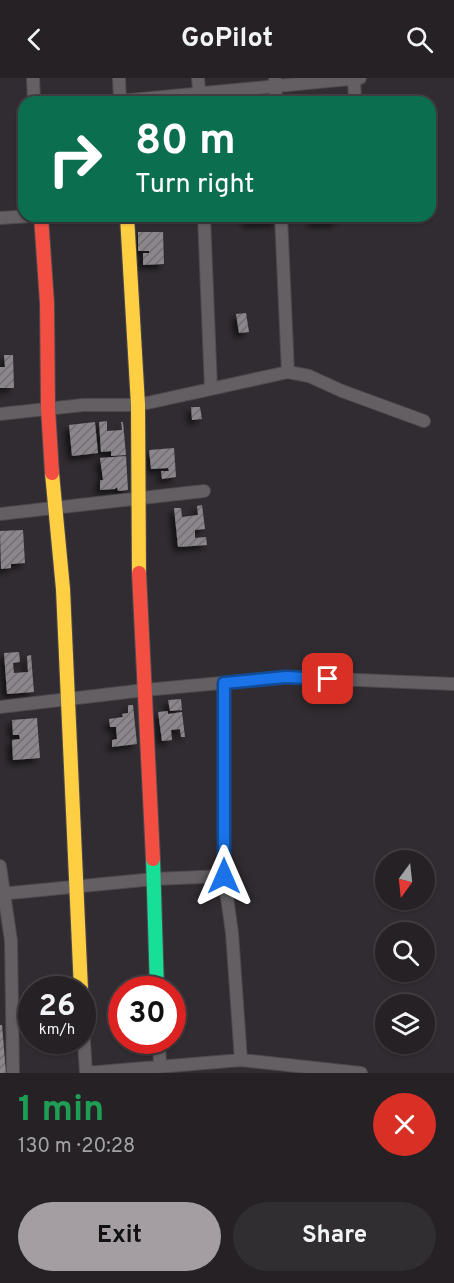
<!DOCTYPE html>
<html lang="en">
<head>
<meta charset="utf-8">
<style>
	body { margin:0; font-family:Overpass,sans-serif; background:#312e32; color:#f1f3f6; height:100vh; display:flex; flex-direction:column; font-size:22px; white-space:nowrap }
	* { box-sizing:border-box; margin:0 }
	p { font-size:20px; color:#a3a3a7 }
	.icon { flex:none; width:33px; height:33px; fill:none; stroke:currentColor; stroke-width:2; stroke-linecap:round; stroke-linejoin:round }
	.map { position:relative; height:995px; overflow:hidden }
	.drawer { display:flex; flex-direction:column; background:#252125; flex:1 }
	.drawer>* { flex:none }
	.top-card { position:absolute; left:18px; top:18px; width:418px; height:126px; border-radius:18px; box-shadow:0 2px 4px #0004,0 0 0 2px #423e42; background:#0b6e4f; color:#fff; overflow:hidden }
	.needle { width:39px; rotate:195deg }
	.tools { position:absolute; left:375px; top:772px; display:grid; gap:12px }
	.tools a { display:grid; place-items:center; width:60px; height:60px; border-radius:50%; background:#252125; box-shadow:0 2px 4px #0004,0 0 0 2px #423e42; font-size:30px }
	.speed { position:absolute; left:18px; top:898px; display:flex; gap:12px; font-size:30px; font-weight:700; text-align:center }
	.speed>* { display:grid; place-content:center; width:78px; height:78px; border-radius:50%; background:#252125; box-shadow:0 2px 4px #0004,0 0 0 2px #423e42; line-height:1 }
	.speed small { font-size:15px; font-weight:400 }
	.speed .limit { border:9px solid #d22; background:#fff; color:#111 }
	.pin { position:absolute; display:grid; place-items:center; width:51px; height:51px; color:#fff; margin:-26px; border-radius:12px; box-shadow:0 3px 9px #0006 }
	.me { position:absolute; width:66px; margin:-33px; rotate:0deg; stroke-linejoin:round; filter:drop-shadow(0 0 4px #0008) }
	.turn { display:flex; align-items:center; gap:21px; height:126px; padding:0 18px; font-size:27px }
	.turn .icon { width:78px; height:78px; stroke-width:2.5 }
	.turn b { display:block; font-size:42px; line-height:51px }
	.round { display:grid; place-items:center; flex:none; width:63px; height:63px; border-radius:32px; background:#312e32 }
	.head { display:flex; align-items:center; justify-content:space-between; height:102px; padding:0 18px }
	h1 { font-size:36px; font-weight:700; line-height:45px; color:#1e9e55 }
	.action { display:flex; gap:12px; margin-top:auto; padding:12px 18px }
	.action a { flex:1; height:69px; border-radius:36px; background:#a49ea3; color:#111; font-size:24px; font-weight:700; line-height:69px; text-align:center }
	.action a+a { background:#312e32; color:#f1f3f6 }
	header { display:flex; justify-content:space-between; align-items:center; height:78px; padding:0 18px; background:#252125; font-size:27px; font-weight:700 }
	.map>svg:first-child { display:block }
	.building { fill:url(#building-hatch); filter:url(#shadow) }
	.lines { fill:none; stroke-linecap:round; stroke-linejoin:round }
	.street-casing { stroke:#4d494d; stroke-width:14 }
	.fast-casing { stroke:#4d494d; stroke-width:16 }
	.slow-casing { stroke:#4d494d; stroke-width:16 }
	.jam-casing { stroke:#4d494d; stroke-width:16 }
	.street { stroke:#635f62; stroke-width:12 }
	.fast { stroke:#16e098; stroke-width:14 }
	.slow { stroke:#ffcf43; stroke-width:14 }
	.jam { stroke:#f24e42; stroke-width:14 }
	.route-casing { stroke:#114b97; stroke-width:15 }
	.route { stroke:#1a73e8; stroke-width:10 }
</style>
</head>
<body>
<header><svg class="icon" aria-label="back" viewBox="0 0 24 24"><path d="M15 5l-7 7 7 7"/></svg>GoPilot<svg class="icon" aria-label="search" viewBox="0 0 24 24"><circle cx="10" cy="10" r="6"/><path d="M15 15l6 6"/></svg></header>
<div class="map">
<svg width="454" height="995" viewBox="0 0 454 995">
	<defs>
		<pattern id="building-hatch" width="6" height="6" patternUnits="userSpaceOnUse" patternTransform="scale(1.5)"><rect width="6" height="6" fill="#8b868b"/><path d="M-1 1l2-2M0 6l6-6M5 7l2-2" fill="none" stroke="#726e72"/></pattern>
		<filter id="shadow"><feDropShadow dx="-4.5" dy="4.5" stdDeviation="3" flood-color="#0009"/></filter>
	</defs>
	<rect width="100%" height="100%" fill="#312c31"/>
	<path class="building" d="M246,138H277L278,144L247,145Z
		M312,138H338L339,144L312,145Z
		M138,154H163L164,186L143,187V175H149V173H138Z
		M246,235L249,254L239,255L236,236Z
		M4,277H13L14,310H0V289H5Z
		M191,329H200L202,341L192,342Z
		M107,343V353L122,352L121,344H123L126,377L111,378V373L101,374L99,344Z
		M95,344L98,375L72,378L69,347Z
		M174,370L176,399L162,401L161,393H169L168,390L151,391L149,372Z
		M126,378L128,412L118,413L117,409L115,411L100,412V402H103L100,380Z
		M202,427L205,451L195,452V460L206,459L207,467L178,469L174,430H181L182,439L198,437L197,428Z
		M23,452L25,485L11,486V490L1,491L0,453Z
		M19,574L20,584L13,585L14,595L28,594L27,578L31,577L34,614L7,616L4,575Z
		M181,621L182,632L170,633L168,622Z
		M128,627H133L137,666L112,669V662L117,661L116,649H110L109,641L123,639L122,636L128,635Z
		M168,633V636L182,634L185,659H181L180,651L171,652L172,662L162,663L158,634Z
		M37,640L40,680L13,682L12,662L20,661L19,657H13L12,642Z
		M0,947H2L6,995H0Z"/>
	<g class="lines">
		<g class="street-casing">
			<path id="street" d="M33,0L34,24
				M119,0L120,24
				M198,0L200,24
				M275,0L276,24
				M354,0L355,24
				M120,23L360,0
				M204,138L211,311
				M281,138L288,294
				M0,140L31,138
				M0,336L83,327H138L288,294L309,298L342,313L424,343
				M0,436L204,413
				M224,605V798
				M0,629L145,612L286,599L454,606
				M0,788L11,863L13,995
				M0,816L154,801L224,798L232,855L241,982L361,995
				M82,931L86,995
				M159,963L160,988
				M86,995L241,982"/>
		</g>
		<g class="fast-casing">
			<path id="fast" d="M153,781L157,912"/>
		</g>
		<g class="slow-casing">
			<path id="slow" d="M127,138L138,327L139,495
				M52,395L63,511L81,912"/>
		</g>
		<g class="jam-casing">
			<path id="jam" d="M41,138L47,225L48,330L52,395
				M139,495L153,781"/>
		</g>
		<use href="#street" class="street"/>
		<use href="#fast" class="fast"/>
		<use href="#slow" class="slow"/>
		<use href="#jam" class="jam"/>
	</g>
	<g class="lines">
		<g class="route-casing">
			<path id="route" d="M224,798V605L286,599L328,601"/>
		</g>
		<use href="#route" class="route"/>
	</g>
</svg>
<div class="tools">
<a><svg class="needle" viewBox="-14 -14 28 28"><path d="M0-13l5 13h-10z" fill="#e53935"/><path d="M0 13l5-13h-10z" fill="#a3a3a7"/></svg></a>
<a><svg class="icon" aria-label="search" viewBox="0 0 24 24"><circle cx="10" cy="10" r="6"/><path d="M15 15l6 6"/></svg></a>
<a><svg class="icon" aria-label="layers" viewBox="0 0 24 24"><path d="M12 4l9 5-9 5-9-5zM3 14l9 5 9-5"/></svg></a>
</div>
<div class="speed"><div>26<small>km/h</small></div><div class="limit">30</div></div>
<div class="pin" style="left:328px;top:601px;background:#d93025"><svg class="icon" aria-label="arrive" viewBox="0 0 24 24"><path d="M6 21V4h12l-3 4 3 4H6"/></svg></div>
<svg class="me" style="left:224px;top:798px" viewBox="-20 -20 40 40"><path d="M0-17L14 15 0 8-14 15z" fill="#1a73e8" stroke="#fff" stroke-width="4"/></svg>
<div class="top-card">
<div class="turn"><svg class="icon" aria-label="right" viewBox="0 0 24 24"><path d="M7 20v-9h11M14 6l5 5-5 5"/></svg><div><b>80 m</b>Turn right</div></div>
</div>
</div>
<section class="drawer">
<div class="head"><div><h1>1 min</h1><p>130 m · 20:28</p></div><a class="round" style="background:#d93025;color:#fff"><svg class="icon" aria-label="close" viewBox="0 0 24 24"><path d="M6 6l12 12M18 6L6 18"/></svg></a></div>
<div class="action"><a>Exit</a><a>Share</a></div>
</section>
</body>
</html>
